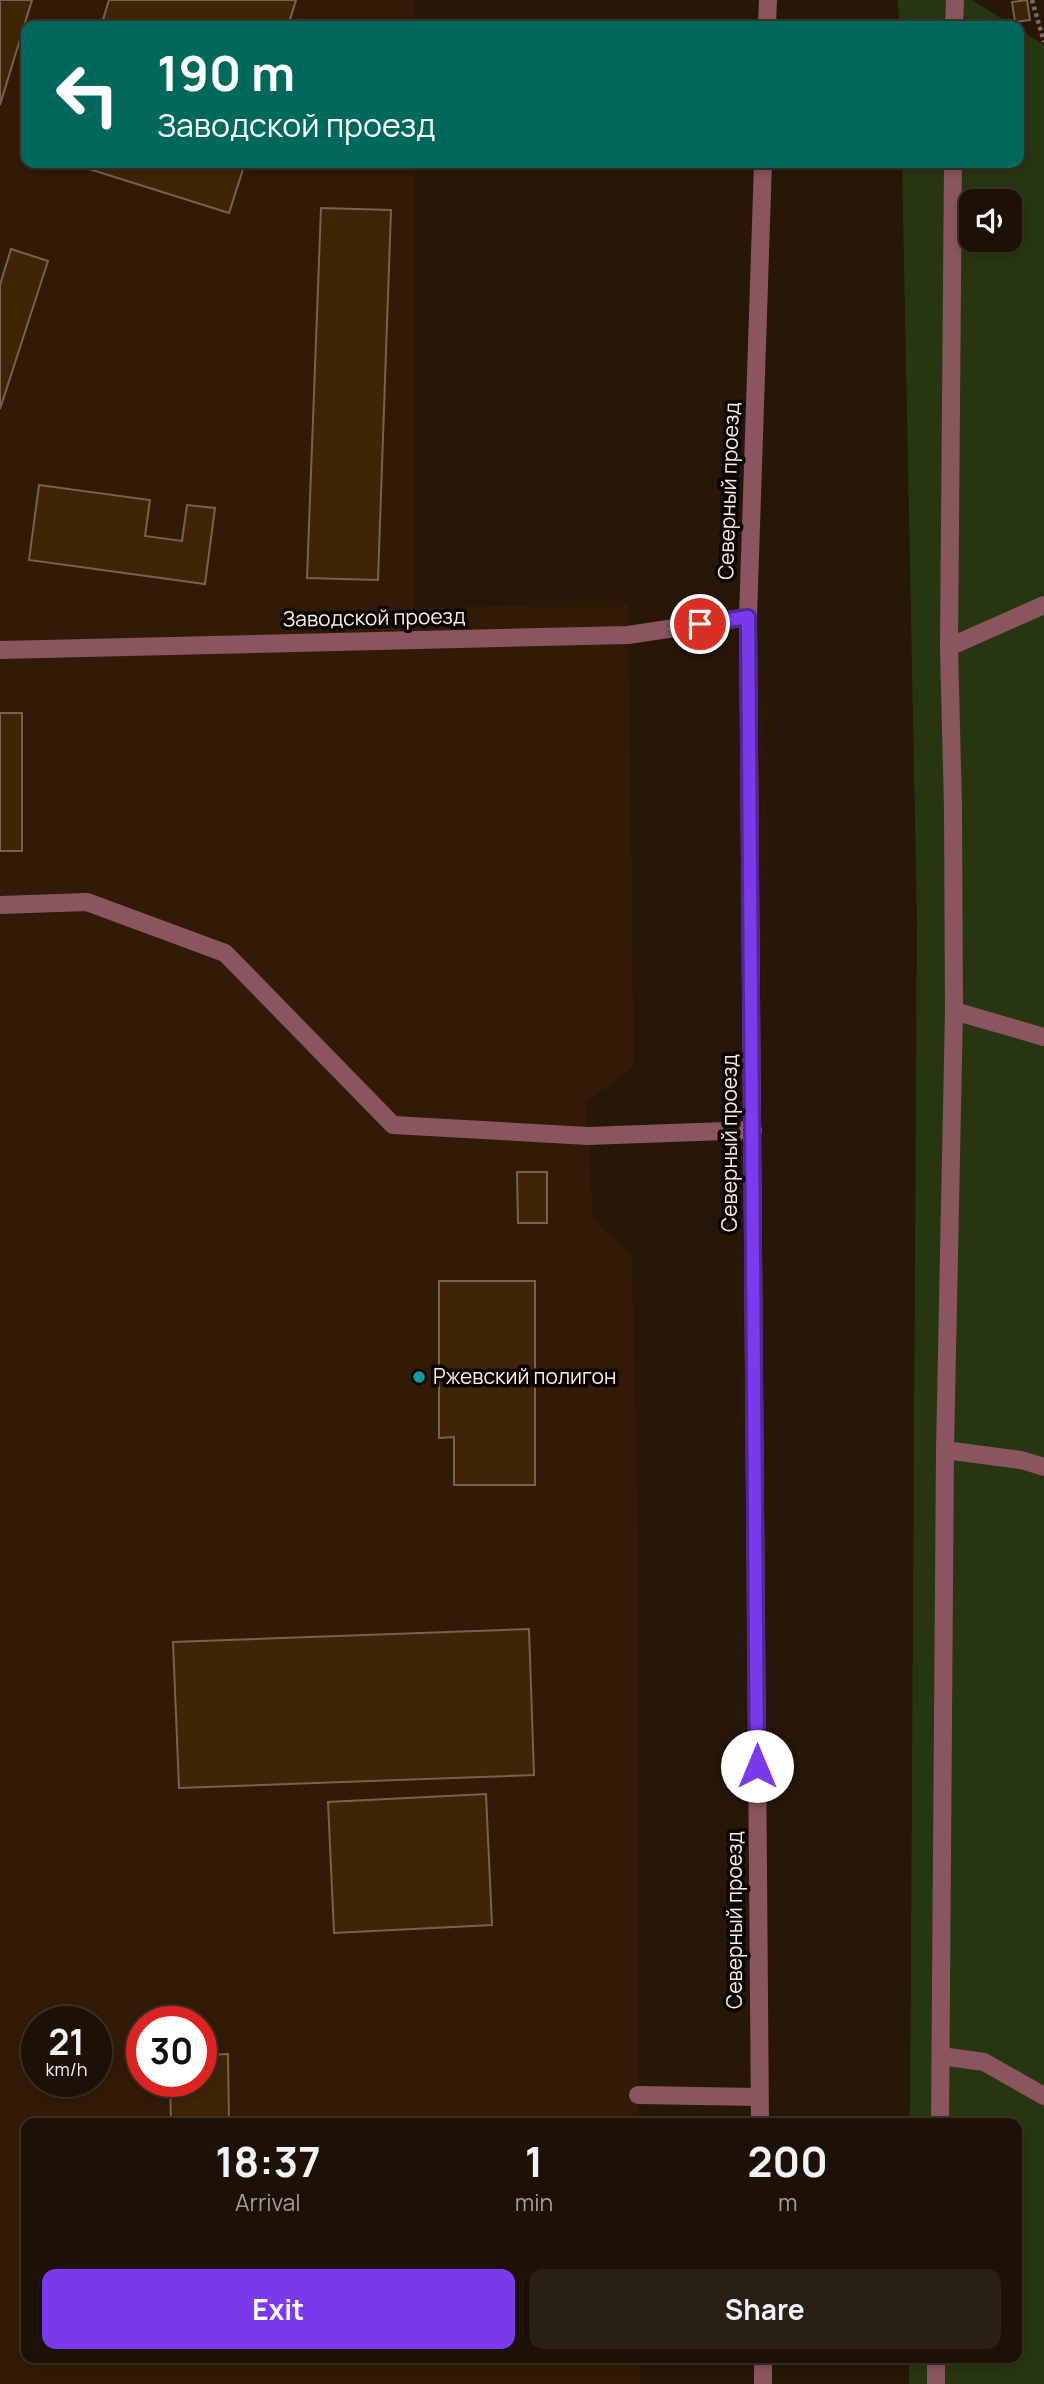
<!DOCTYPE html>
<html lang="en">
<head>
<meta charset="utf-8">
<style>
	body { margin:0; font-family:Manrope,sans-serif; background:#2a1f13; color:#f1f3f6; height:100vh; display:flex; flex-direction:column; font-size:26px; white-space:nowrap }
	* { box-sizing:border-box; margin:0 }
	p { font-size:23px; color:#a09d9a }
	.icon { flex:none; width:38px; height:38px; fill:none; stroke:currentColor; stroke-width:2; stroke-linecap:round; stroke-linejoin:round }
	.map { position:relative; flex:1; overflow:hidden }
	.details { position:absolute; left:21px; top:2118px; width:1001px; height:245px; display:flex; flex-direction:column; background:#1d1105; border-radius:14px; box-shadow:0 4px 10px #0003,0 0 0 2px #3b3127 }
	.details>* { flex:none }
	.banner { position:absolute; left:21px; top:21px; width:1003px; height:147px; border-radius:14px; box-shadow:0 4px 10px #0003,0 0 0 2px #3b3127; background:#00695c; color:#fff; overflow:hidden }
	.fabs { position:absolute; left:959px; top:189px; display:grid; gap:14px }
	.fabs a { display:grid; place-items:center; width:63px; height:63px; border-radius:14px; background:#1d1105; box-shadow:0 4px 10px #0003,0 0 0 2px #3b3127; font-size:35px }
	.speed { position:absolute; left:21px; top:2006px; display:flex; gap:14px; font-size:35px; font-weight:700; text-align:center }
	.speed>* { display:grid; place-content:center; width:91px; height:91px; border-radius:50%; background:#1d1105; box-shadow:0 4px 10px #0003,0 0 0 2px #3b3127; line-height:1 }
	.speed small { font-size:18px; font-weight:400 }
	.speed .limit { border:10px solid #d22; background:#fff; color:#111 }
	.pin { position:absolute; display:grid; place-items:center; width:60px; height:60px; color:#fff; margin:-30px; border:4px solid #fff; border-radius:50%; box-shadow:0 2px 7px #0007 }
	.me { position:absolute; width:77px; margin:-38px; rotate:0deg; stroke-linejoin:round; filter:drop-shadow(0 0 5px #0008) }
	.turn { display:flex; align-items:center; gap:24px; height:147px; padding:0 21px; font-size:32px }
	.turn .icon { width:91px; height:91px; stroke-width:2.5 }
	.turn b { display:block; font-size:49px; line-height:60px }
	.eta { display:flex; justify-content:space-evenly; align-items:center; height:119px; text-align:center }
	.eta b { font-size:42px; font-weight:700; line-height:49px }
	.primary-button { display:flex; gap:14px; margin-top:auto; padding:14px 21px }
	.primary-button a { flex:1; height:80px; border-radius:14px; background:#7c3aed; color:#fff; font-size:28px; font-weight:700; line-height:80px; text-align:center }
	.primary-button a+a { background:#2a1f13; color:#f1f3f6 }
	.map>svg:first-child { display:block }
	.built { fill:#311b06; fill-rule:evenodd }
	.green { fill:#263611; fill-rule:evenodd }
	.building { fill:#3f2406; stroke:#766250; stroke-width:2 }
	.lines { fill:none; stroke-linecap:round; stroke-linejoin:round }
	.path { stroke:#7a6b5d; stroke-width:4.5; stroke-dasharray:3.5 3.5; stroke-linecap:butt }
	.service { stroke:#8a555f; stroke-width:18 }
	.minor { stroke:#8a555f; stroke-width:18 }
	.route-casing { stroke:#51269a; stroke-width:18 }
	.route { stroke:#7c3aed; stroke-width:12 }
	.culture-dot { fill:#0f9aa8; stroke:#0a0501; stroke-width:2.5 }
	.labels { text-anchor:middle; stroke-width:7; stroke-linejoin:round; paint-order:stroke }
	.street-label { font-size:21px; fill:#faeee3; stroke:#0a0501 }
	.poi-label { font-size:21px; fill:#faeee3; stroke:#0a0501; text-anchor:start }
</style>
</head>
<body>
<div class="map">
<svg width="1044" height="2384" viewBox="0 0 1044 2384">
	<rect width="100%" height="100%" fill="#271707"/>
	<path class="built" d="M0,0H414V26H26V163H415V608L628,603L634,1066L586,1103L593,1219L632,1257L638,1532V2123H26V2357H639L640,2384H0ZM37,2021H96V2081H37ZM142,2021H201V2081H142Z"/>
	<path class="green" d="M898,0H972L1014,26H899Z
		M1019,29L1044,45V2384H909V2357H1017V2123H910L917,918L902,163H1018ZM971,201H1010V240H971Z"/>
	<path class="building" d="M0,0H32L0,105Z
		M109,0H296L288,26H101Z
		M1027,0L1030,20L1015,22L1012,2Z
		M70,163H245L229,213Z
		M321,208L391,210L378,580L307,578Z
		M11,249L48,261L0,409V285Z
		M39,485L150,500L145,536L182,541L187,505L215,508L205,584L29,560Z
		M0,713H22V851H0Z
		M517,1172H547V1223H518Z
		M439,1281H535V1485H454V1437L439,1438Z
		M529,1629L534,1775L179,1788L173,1642Z
		M486,1794L492,1925L334,1933L328,1802Z
		M228,2054L229,2123H171L170,2081H201V2055Z"/>
	<g class="lines">
		<path class="path" d="M1032,0L1044,42"/>
		<path class="service" d="M954,26L955,0
			M949,647L1044,605
			M0,650L628,635L748,617
			M0,905L87,902L225,953L393,1125L588,1136L753,1130
			M954,1011L1044,1037
			M945,1450L1021,1460L1044,1467
			M941,2056L984,2062L1044,2096
			M638,2095L759,2097
			M940,2123L945,1450L954,1011L953,808L949,647L953,163
			M936,2384V2357"/>
		<path class="minor" d="M767,26L768,0
			M760,2123L748,617L763,163
			M763,2357V2384"/>
	</g>
	<g class="lines">
		<g class="route-casing">
			<path id="route" d="M700,624L748,617L757,1766"/>
		</g>
		<use href="#route" class="route"/>
	</g>
	<circle class="culture-dot" cx="419" cy="1377" r="7"/>
	<g class="labels">
		<g class="street-label">
			<text transform="translate(729 491) rotate(-88)" y="7">Северный проезд</text>
			<text transform="translate(374 618) rotate(-1)" y="7">Заводской проезд</text>
			<text transform="translate(730 1143) rotate(-90)" y="7">Северный проезд</text>
			<text transform="translate(735 1920) rotate(-90)" y="7">Северный проезд</text>
		</g>
		<g class="poi-label">
			<text x="433" y="1384">Ржевский полигон</text>
		</g>
	</g>
</svg>
<div class="fabs">
<a><svg class="icon" aria-label="sound" viewBox="0 0 24 24"><path d="M4 9h4l5-4v14l-5-4H4zM17 9q2 3 0 6"/></svg></a>
</div>
<div class="speed"><div>21<small>km/h</small></div><div class="limit">30</div></div>
<div class="pin" style="left:700px;top:624px;background:#d93025"><svg class="icon" aria-label="arrive" viewBox="0 0 24 24"><path d="M6 21V4h12l-3 4 3 4H6"/></svg></div>
<svg class="me" style="left:757px;top:1766px" viewBox="-20 -20 40 40"><circle r="19" fill="#fff"/><path d="M0-13L10 11 0 6-10 11z" fill="#7c3aed"/></svg>
<div class="banner">
<div class="turn"><svg class="icon" aria-label="left" viewBox="0 0 24 24"><path d="M17 20v-9H6M10 6l-5 5 5 5"/></svg><div><b>190 m</b>Заводской проезд</div></div>
</div>
<section class="details">
<div class="eta">
<div><b>18:37</b><p>Arrival</p></div>
<div><b>1</b><p>min</p></div>
<div><b>200</b><p>m</p></div>
</div>
<div class="primary-button"><a>Exit</a><a>Share</a></div>
</section>
</div>
</body>
</html>
